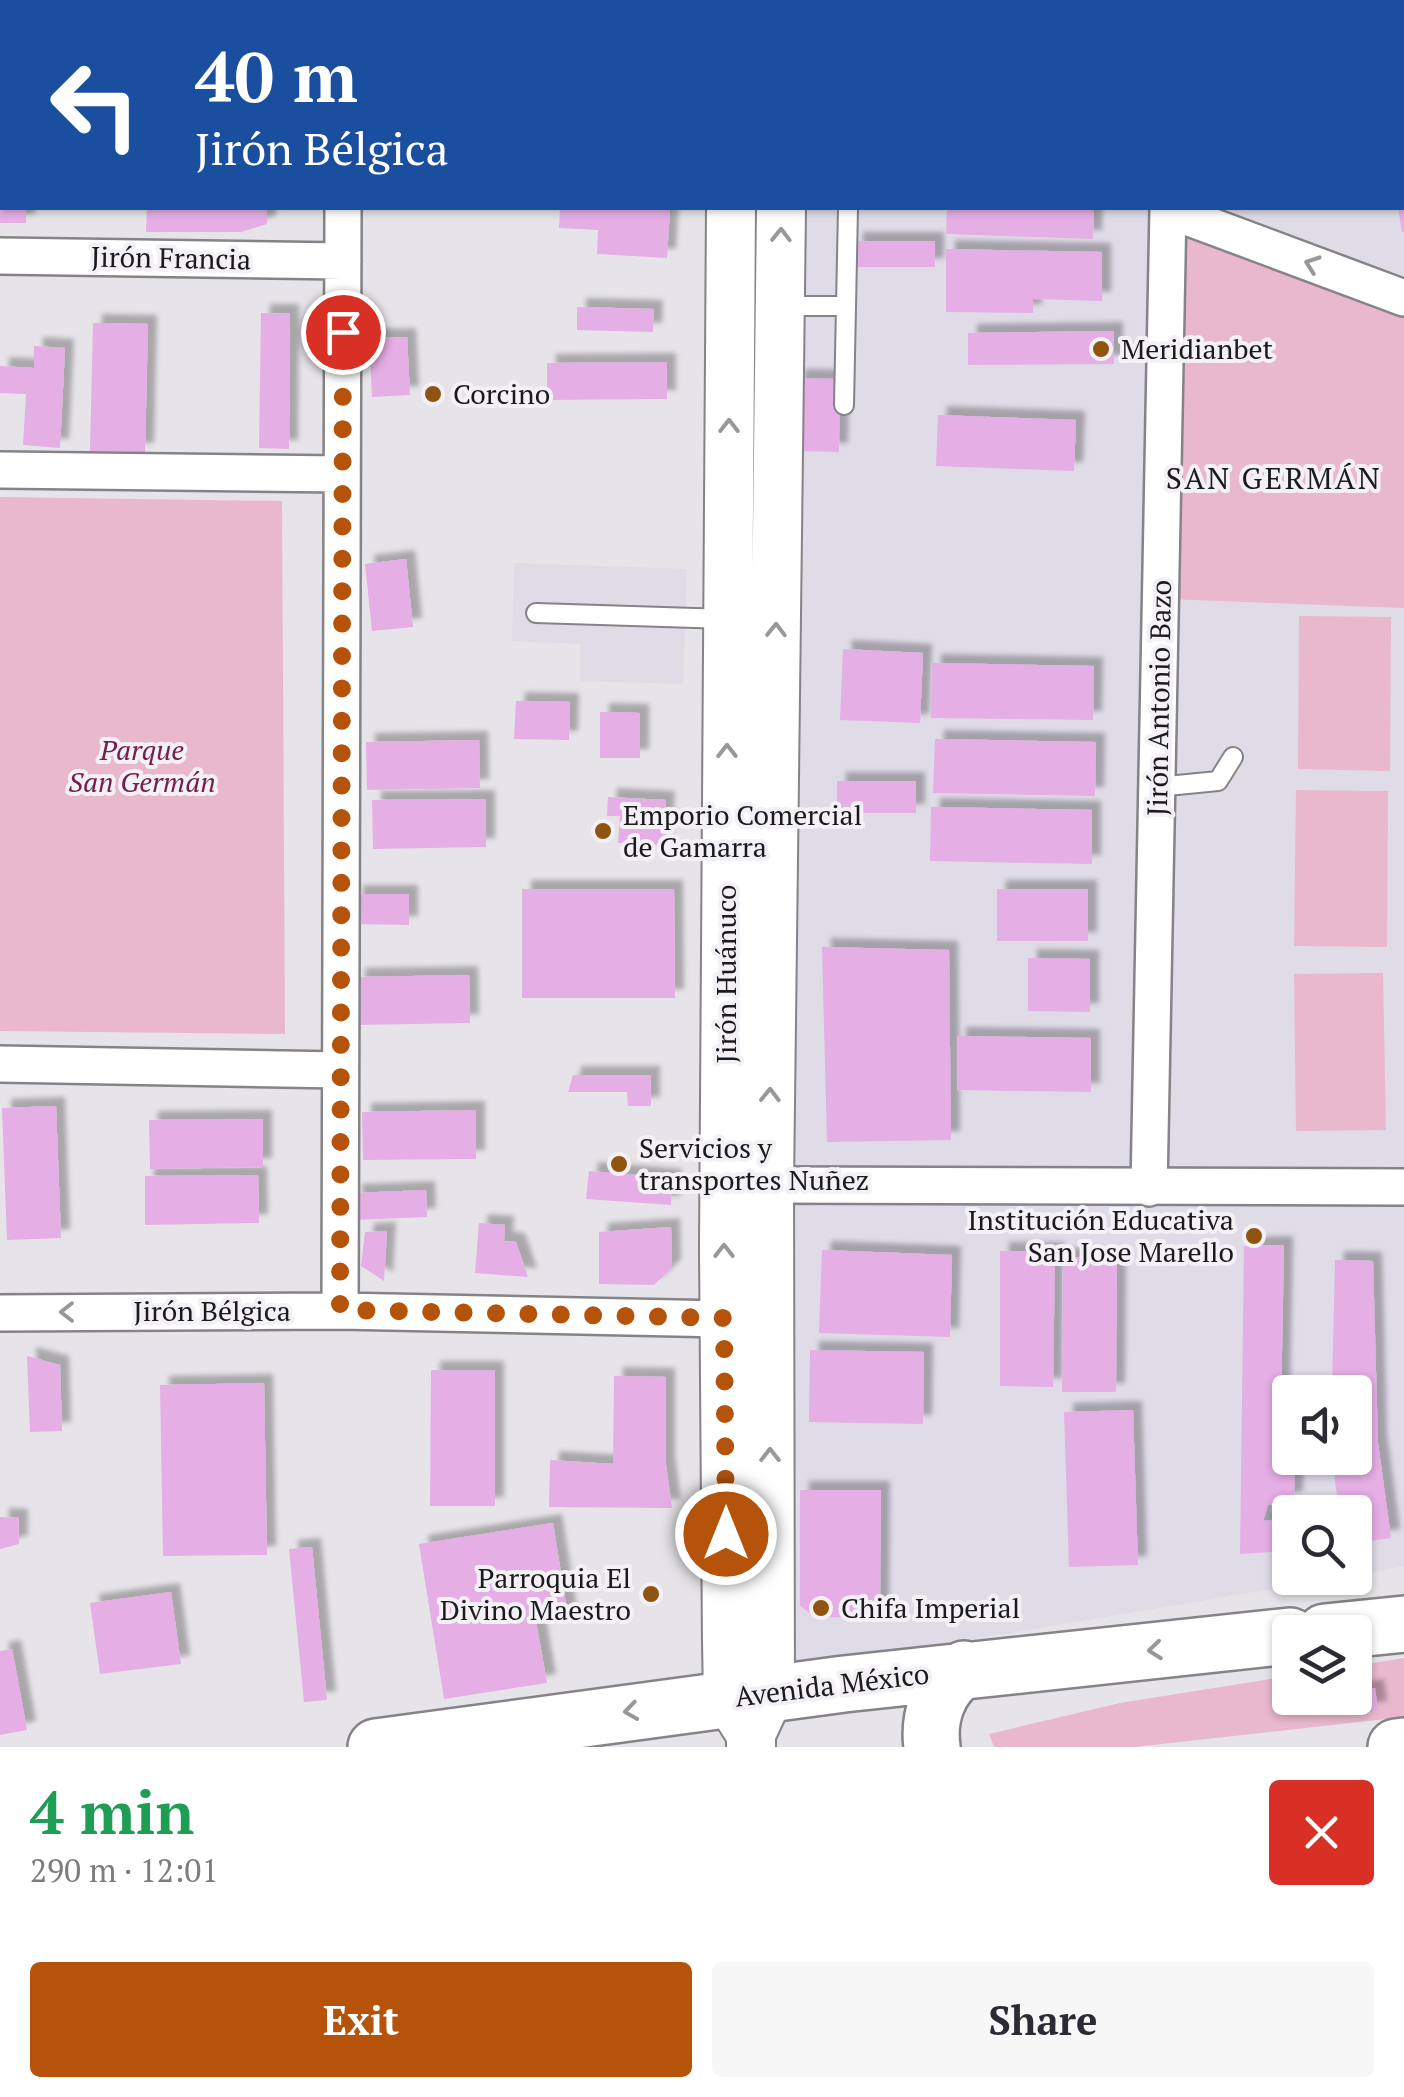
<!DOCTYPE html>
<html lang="en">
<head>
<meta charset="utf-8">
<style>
	body { margin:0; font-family:"PT Serif",serif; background:#f7f7f7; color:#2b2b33; height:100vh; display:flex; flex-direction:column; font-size:38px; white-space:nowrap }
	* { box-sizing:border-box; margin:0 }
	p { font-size:32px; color:#7c7c81 }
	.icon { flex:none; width:55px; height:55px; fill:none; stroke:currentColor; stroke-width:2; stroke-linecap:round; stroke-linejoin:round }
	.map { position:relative; height:1747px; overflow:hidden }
	.drawer { display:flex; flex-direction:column; background:#fff; flex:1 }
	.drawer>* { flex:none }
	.guide { position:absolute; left:0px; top:0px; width:1405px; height:210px; box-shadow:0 2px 8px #0004; background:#1a4fa0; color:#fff; overflow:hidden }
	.buttons { position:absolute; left:1272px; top:1375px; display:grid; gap:20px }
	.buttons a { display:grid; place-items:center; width:100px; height:100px; border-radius:10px; background:#fff; box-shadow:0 2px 8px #0004; font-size:50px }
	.pin { position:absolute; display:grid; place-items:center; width:85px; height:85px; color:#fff; margin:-42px; border:5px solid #fff; border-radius:50%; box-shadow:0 2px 10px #0007 }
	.me { position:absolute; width:110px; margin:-55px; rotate:0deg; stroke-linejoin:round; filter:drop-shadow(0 0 8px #0008) }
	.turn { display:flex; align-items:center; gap:35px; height:210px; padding:0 30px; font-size:45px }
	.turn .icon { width:130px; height:130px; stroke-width:2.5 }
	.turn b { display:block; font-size:70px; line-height:85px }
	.round { display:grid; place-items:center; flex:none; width:105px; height:105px; border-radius:10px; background:#f7f7f7 }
	.head { display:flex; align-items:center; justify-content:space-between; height:170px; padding:0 30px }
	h1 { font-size:60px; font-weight:700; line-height:75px; color:#1e9e55 }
	.action { display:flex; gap:20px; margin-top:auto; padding:20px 30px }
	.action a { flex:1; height:115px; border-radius:10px; background:#b45309; color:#fff; font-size:40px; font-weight:700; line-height:115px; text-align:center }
	.action a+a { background:#f7f7f7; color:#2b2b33 }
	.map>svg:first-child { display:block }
	.built { fill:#dfdbe7; fill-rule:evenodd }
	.green { fill:#e9b8cd }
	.building { fill:#e5aee5; filter:url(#shadow) }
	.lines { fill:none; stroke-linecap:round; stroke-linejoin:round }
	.lane-casing { stroke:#848387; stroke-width:22 }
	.street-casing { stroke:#848387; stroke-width:40 }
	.secondary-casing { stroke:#848387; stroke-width:52 }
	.primary-casing { stroke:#848387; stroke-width:60 }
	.lane { stroke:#fff; stroke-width:18 }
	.street { stroke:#fff; stroke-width:35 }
	.secondary { stroke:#fff; stroke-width:48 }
	.primary { stroke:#fff; stroke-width:55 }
	.oneway { stroke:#989899 }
	.route { stroke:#b45309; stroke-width:18; stroke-dasharray:0 32.4 }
	.poi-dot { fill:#8e5410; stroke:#f3f1f6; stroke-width:4 }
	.labels { text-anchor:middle; stroke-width:8; stroke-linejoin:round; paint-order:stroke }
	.street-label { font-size:28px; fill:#1b1a1c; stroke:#f3f1f6 }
	.poi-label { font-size:28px; fill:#1b1a1c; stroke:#f3f1f6; text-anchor:start }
	.park-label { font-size:28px; font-style:italic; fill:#74204e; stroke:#f3f1f6 }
	.neighbourhood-label { font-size:30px; letter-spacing:2.5px; fill:#1b1a1c; stroke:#f3f1f6 }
</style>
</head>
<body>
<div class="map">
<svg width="1404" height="1747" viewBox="0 0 1404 1747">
	<defs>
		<filter id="shadow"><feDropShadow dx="9" dy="-9" stdDeviation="2.5" flood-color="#0004"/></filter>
	</defs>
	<rect width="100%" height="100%" fill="#e6e4e8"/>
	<path class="built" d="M758,0H1404V1566L1355,1575V1512H1290V1578H1338L749,1677L757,208H1402V2ZM1290,1392H1355V1458H1290Z
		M514,563L687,569L683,684L580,681V644L512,641Z"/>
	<path class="green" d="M1173,224L1404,310V608L1168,599Z
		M0,497L282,501L285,1034L0,1031Z
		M1299,616L1391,617L1390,771L1298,769Z
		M1296,790L1388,791L1387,947L1294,946Z
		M1383,973L1386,1130L1296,1131L1294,974Z
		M1404,1658V1717L1134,1747H994L989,1734L1120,1703L1290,1676V1698H1355V1666Z"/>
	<path class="building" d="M0,208H26V223H0Z
		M147,208H267V224L241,232H146Z
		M560,208H670L667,258L597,254L598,230L559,228Z
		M947,208H1094L1093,239L946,234Z
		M1398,208H1404V232H1402Z
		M854,241H935V267H854Z
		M946,249L1102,252V301L1033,299V313L946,312Z
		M577,307L654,309L653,332L577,330Z
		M261,313H290L289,449L259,448Z
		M93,323L148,324L145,452L90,451Z
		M1114,331V364L968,365V333Z
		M407,337L410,395L372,397L369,338Z
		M34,346L65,348L60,448L23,445L26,394L0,393V366L34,368Z
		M667,362V399L547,400V363Z
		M796,378L840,379L839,452L794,451Z
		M938,415L1076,420L1074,471L936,466Z
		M406,559L413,627L372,631L365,564Z
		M843,649L923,653L920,723L840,720Z
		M932,663L1094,666L1093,720L931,718Z
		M516,701L570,702L569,740L514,739Z
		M600,712L640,713V758H600Z
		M935,739L1096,742L1095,796L933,793Z
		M479,740L480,788L367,790L366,742Z
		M837,781H916V813H837Z
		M608,797L666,800L663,845L618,843L620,816H607Z
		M486,799V847L373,849L372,800Z
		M931,807L1092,810V864L930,861Z
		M522,889H674L675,998H522Z
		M997,889H1088V941H997Z
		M354,894H409V925L354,924Z
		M822,947L949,950L951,1140L827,1142Z
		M1028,958L1090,959V1012L1028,1011Z
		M469,975L470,1023L357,1025L356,977Z
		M957,1036L1091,1038V1092L957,1090Z
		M573,1075H651V1106H628L627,1092H568Z
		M56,1106L61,1238L7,1240L2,1108Z
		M476,1110V1159L363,1160L362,1112Z
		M263,1119V1167L150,1169L149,1120Z
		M589,1171L673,1178L671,1205L586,1199Z
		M258,1175L259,1223L145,1225V1176Z
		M426,1190L427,1217L354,1220L353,1193Z
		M479,1223L505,1225L504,1241L516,1242L528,1277L475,1273Z
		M671,1227L672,1268L654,1285L599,1284V1232Z
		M387,1231L384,1281L361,1266L365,1232Z
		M1284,1245L1280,1459L1295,1461L1294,1500L1268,1505L1263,1521L1290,1518V1551L1240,1554L1244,1246Z
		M822,1250L952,1255L950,1337L819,1333Z
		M1000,1251H1055L1053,1387L1000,1386Z
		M1063,1257H1117L1116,1392H1062Z
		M1335,1260L1373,1261L1378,1443L1391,1538L1355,1543V1512H1339L1332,1458H1355V1392H1332Z
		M810,1350L924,1352L923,1424L809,1422Z
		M27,1356L60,1365L62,1431L30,1432Z
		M431,1370H495V1506H430Z
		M614,1376L666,1377V1465L672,1508L549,1507L550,1460L613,1464Z
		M264,1383L267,1555L163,1556L160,1385Z
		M1133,1410L1138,1565L1069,1567L1064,1412Z
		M800,1490H881L880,1618L815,1617L800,1606Z
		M0,1517L19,1518V1544L0,1549Z
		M553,1523L568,1617L536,1622L547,1683L444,1699L419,1544Z
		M312,1547L327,1700L304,1702L289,1549Z
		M171,1592L181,1664L100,1674L90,1603Z
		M12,1649L27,1730L0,1735V1651Z
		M1375,1688L1378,1710L1345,1714L1343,1698H1355V1691Z"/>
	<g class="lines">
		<g class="lane-casing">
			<path id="lane" d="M780,306H845
				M844,405L848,208
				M536,613L727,619
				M1157,787L1218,781L1233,757"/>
		</g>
		<g class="street-casing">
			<path id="street" d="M344,2V0
				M1172,2V0
				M1168,210L1404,298
				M0,256L343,261
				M0,470L342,474
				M0,1064L340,1070
				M769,1185L1404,1187
				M1149,1188L1168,208
				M340,1311L343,208
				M0,1313L340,1311L724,1319"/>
		</g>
		<g class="secondary-casing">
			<path id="secondary" d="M731,2V0
				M783,2V0
				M731,208L724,1248L727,1641L728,1698L749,1731
				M751,1747V1734L770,1693L769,1185L781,208"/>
		</g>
		<g class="primary-casing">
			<path id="primary" d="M1325,1632L1404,1624
				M376,1747L844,1684L1290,1636
				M932,1747C928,1717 938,1687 964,1669
				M1396,1747L1404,1746"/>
		</g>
		<use href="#lane" class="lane"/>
		<use href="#street" class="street"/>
		<use href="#secondary" class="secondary"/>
		<use href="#primary" class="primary"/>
	</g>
	<defs><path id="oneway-chevron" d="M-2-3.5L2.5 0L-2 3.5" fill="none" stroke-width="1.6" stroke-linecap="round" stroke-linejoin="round" transform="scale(2.5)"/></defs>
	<g class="oneway">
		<use href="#oneway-chevron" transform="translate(781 235) rotate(-89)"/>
		<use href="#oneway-chevron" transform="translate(1312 264) rotate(-160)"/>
		<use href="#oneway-chevron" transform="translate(729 426) rotate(-90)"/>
		<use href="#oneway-chevron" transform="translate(776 630) rotate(-89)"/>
		<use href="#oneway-chevron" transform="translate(727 751) rotate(-90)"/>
		<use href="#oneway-chevron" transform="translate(770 1095) rotate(-89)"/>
		<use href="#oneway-chevron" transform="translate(724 1251) rotate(-90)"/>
		<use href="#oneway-chevron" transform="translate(67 1312) rotate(180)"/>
		<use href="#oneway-chevron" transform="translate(770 1455) rotate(-90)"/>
		<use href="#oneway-chevron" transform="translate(1155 1650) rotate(174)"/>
		<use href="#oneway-chevron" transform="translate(631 1711) rotate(172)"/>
	</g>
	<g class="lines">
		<path class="route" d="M343,332L340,1310L724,1318L726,1534"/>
	</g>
	<g class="poi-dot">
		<circle cx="1101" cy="349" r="10"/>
		<circle cx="433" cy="394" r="10"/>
		<circle cx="603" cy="831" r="10"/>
		<circle cx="619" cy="1164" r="10"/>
		<circle cx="1254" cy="1236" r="10"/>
		<circle cx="651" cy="1594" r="10"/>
		<circle cx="821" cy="1608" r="10"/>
	</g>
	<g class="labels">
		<g class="street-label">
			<text transform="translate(171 258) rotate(1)" y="10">Jirón Francia</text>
			<text transform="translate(1159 698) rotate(-89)" y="10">Jirón Antonio Bazo</text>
			<text transform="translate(726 974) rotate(-90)" y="10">Jirón Huánuco</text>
			<text x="212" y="1321">Jirón Bélgica</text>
			<text transform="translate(832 1685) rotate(-7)" y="10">Avenida México</text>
		</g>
		<g class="poi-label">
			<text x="1121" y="359">Meridianbet</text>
			<text x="453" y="404">Corcino</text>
			<text x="623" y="825">Emporio Comercial<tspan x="623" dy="32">de Gamarra</tspan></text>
			<text x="639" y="1158">Servicios y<tspan x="639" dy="32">transportes Nuñez</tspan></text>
			<text x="1234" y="1230" text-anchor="end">Institución Educativa<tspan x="1234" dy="32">San Jose Marello</tspan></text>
			<text x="631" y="1588" text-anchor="end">Parroquia El<tspan x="631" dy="32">Divino Maestro</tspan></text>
			<text x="841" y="1618">Chifa Imperial</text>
		</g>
		<g class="park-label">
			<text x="142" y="760">Parque<tspan x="142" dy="32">San Germán</tspan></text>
		</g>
		<g class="neighbourhood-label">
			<text x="1274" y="489">SAN GERMÁN</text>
		</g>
	</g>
</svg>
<div class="buttons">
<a><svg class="icon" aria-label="sound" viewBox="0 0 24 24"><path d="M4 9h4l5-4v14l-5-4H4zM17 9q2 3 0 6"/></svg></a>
<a><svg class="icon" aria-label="search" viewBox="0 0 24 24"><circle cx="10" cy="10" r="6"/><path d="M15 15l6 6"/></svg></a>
<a><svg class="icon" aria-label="layers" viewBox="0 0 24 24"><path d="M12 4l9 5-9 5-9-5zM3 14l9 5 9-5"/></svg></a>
</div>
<div class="pin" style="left:343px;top:332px;background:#d93025"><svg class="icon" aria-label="arrive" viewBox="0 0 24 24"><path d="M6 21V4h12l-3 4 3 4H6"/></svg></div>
<svg class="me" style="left:726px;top:1534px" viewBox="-20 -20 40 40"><circle r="17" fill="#b45309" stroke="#fff" stroke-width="3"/><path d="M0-11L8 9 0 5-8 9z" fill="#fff"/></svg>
<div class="guide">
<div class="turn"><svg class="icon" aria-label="left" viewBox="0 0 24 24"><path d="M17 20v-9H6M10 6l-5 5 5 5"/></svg><div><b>40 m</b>Jirón Bélgica</div></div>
</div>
</div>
<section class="drawer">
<div class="head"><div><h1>4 min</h1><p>290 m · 12:01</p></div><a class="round" style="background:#d93025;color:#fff"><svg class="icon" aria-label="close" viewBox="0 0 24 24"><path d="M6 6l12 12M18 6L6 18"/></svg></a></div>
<div class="action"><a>Exit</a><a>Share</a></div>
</section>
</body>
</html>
